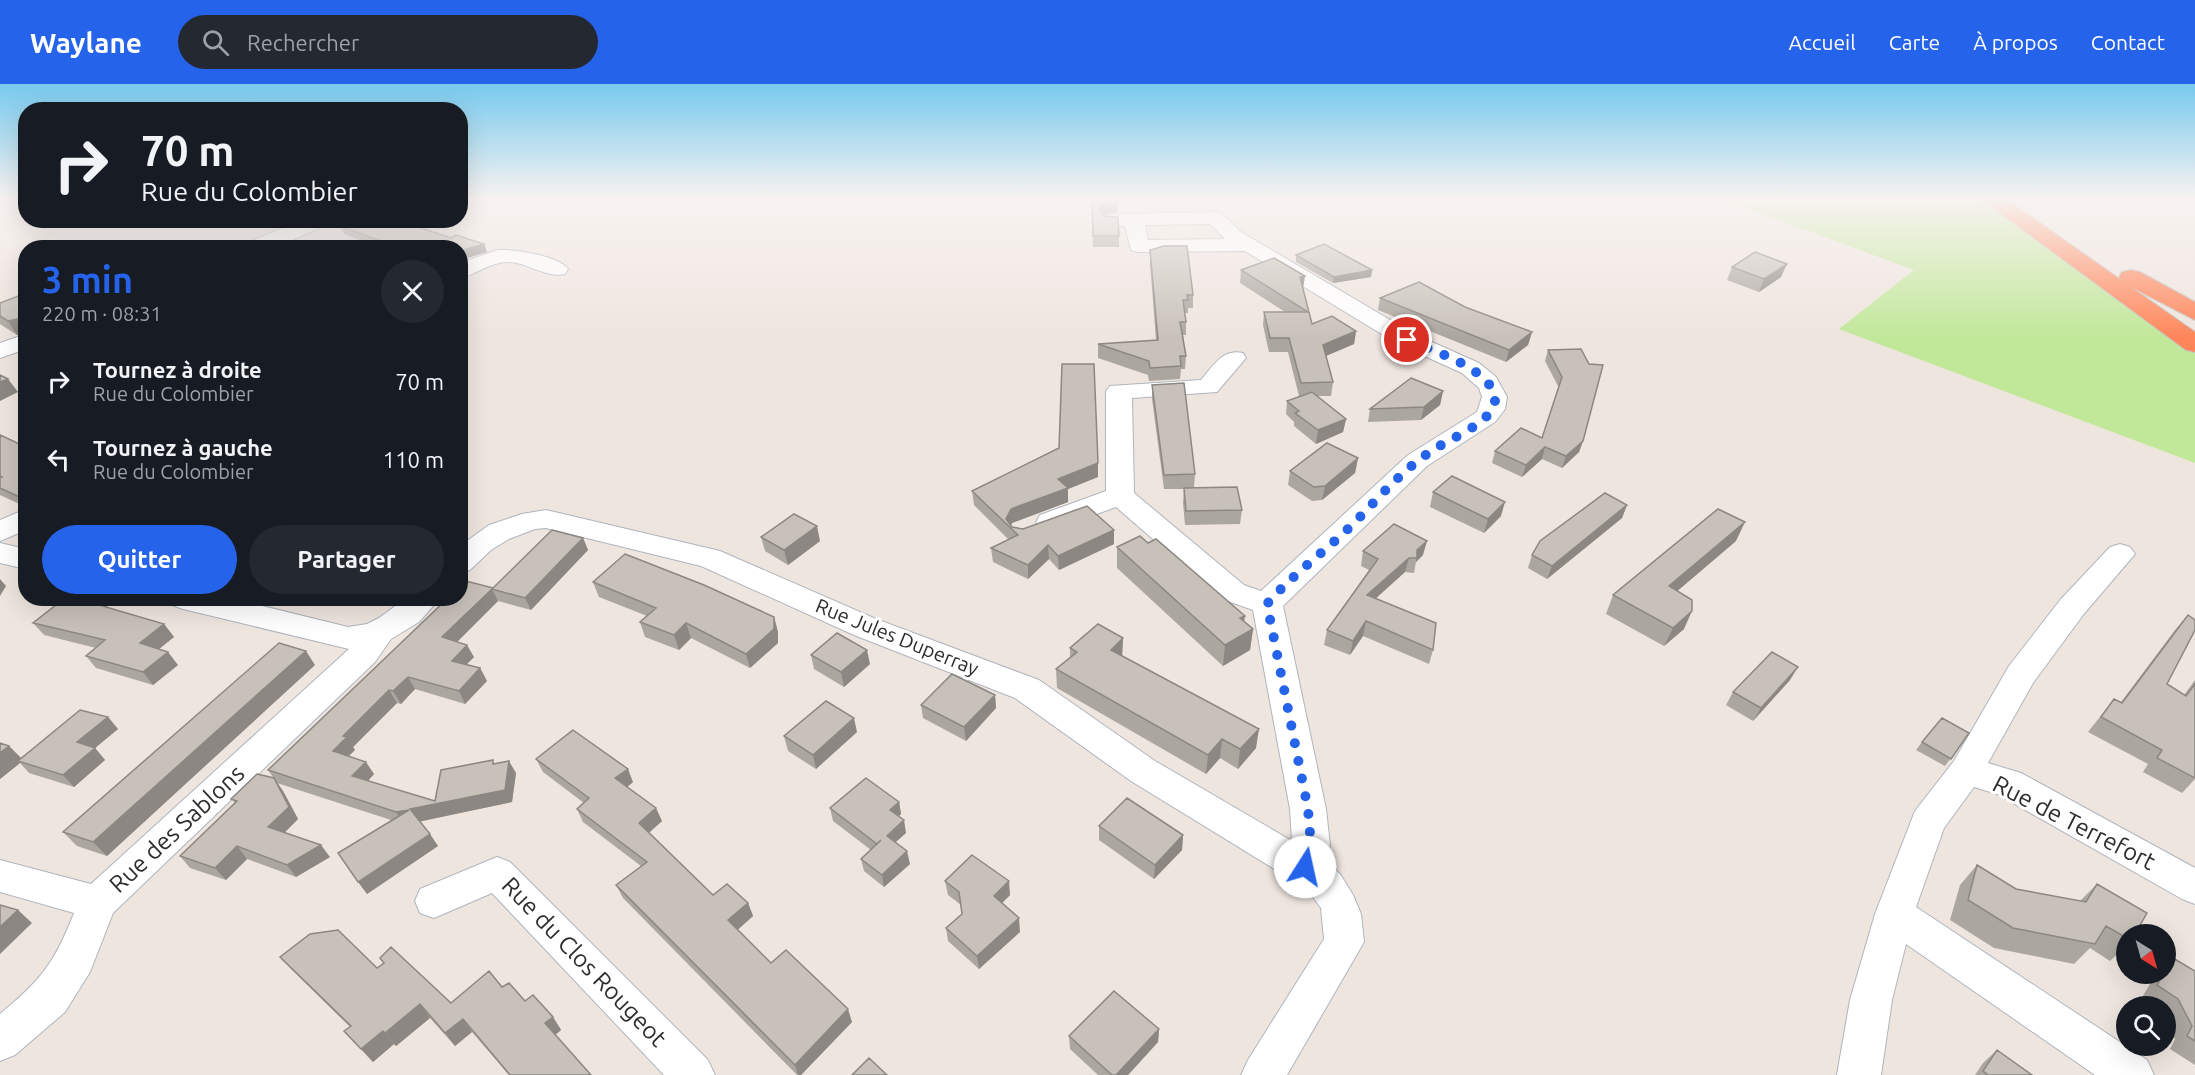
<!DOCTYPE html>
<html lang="fr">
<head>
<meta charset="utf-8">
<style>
	body { margin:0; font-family:Ubuntu,sans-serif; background:#242831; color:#f1f3f6; height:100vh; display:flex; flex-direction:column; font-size:22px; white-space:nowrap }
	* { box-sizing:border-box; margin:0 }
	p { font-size:20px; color:#9ea1a6 }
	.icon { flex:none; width:33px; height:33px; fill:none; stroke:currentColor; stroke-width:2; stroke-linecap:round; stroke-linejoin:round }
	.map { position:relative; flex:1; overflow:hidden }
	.sheet { position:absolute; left:18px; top:156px; width:450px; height:366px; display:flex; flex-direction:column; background:#171b24; border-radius:24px; box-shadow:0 6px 24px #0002 }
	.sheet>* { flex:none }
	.banner { position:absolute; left:18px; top:18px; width:450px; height:126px; border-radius:24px; box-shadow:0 6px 24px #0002; background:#171b24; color:#f1f3f6; overflow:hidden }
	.needle { width:39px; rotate:143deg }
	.tools { position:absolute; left:2116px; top:840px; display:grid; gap:12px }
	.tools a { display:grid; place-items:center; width:60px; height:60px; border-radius:50%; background:#171b24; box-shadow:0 6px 24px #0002; font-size:30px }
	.pin { position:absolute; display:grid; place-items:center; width:51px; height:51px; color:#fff; margin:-26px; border:3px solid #fff; border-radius:50%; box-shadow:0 2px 6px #0007 }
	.me { position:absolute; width:66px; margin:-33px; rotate:10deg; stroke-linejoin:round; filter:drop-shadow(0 0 4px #0008) }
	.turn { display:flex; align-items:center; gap:21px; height:126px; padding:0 24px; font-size:27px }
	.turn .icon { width:78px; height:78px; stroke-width:2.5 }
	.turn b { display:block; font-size:42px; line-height:51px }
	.round { display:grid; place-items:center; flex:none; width:63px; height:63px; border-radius:32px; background:#242831 }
	.headline { display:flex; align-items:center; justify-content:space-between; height:102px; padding:0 24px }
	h1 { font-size:36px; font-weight:700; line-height:45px; color:#2563eb }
	.primary-button { display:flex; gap:12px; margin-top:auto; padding:12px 24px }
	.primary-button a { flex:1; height:69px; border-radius:36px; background:#2563eb; color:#fff; font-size:24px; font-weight:700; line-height:69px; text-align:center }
	.primary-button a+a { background:#242831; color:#f1f3f6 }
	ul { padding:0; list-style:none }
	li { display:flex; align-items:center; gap:18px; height:78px; padding:0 24px }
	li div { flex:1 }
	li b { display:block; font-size:22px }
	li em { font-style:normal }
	header { display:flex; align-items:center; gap:36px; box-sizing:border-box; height:84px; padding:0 30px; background:#2563eb; color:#fff }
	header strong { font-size:28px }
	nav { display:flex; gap:33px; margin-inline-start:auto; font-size:21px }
	.search { width:420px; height:54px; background:#242831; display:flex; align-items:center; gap:15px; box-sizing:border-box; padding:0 21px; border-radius:33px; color:#9ea1a6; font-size:22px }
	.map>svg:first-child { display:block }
	.green { fill:#c1e899 }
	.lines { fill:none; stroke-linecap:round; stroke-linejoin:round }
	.minor-casing { stroke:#afb5bd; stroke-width:2 }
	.highway-casing { stroke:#c4c4c4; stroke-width:2 }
	.minor { fill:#fff; fill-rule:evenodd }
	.highway { fill:#ff865a; fill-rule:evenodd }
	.wall { fill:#aca6a0 }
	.shaded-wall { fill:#8c8782 }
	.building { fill:#c8c1ba; stroke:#8c8782; stroke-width:1.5 }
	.route { stroke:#2563eb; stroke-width:10; stroke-dasharray:0 18 }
	.labels { text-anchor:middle; stroke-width:6; stroke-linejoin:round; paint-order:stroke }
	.street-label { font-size:20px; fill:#2d2d2d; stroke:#fff }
	.near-street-label { font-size:24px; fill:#2d2d2d; stroke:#fff }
</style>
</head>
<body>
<header>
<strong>Waylane</strong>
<div class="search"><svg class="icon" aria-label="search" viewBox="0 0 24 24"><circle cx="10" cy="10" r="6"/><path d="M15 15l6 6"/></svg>Rechercher</div>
<nav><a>Accueil</a><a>Carte</a><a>À propos</a><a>Contact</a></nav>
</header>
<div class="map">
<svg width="2195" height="991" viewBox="0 0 2195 991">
	<rect width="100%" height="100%" fill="#efe5df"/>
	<path class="green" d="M1721,115H2004L2195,267V379L1839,245L1914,186Z"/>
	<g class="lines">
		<g class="minor-casing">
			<path id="minor" d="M1215,128L1222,130L1241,148L1414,250L1479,279L1496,293L1507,313L1505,325L1495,338L1427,382L1283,522L1326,725L1330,762L1325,777L1340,790L1353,811L1361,830L1364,858L1287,991H1241L1248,976L1324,855L1321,824L1307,805L1131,697L1015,614L854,551L701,482L546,444L535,445L509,455L491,466L470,486L460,489V462L489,441L522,430L546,426L720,467L876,535L1039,596L1155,677L1292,757L1290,725L1253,526L1222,515L1116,423L1050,447L1040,445L1036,438L1040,431L1106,407V307L1110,302L1201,296C1213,282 1223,264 1243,269L1246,274L1217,308L1132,314L1134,409L1244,501L1261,507L1408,371L1477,328L1482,313L1479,304L1462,289L1398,260L1245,167L1138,168L1131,166L1125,142L1104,140L1101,136L1104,132L1111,130ZM1210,140L1225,155L1148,156L1145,141Z
				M302,136H331L328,140L274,164H245L247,159Z
				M498,166C514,165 559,172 568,185L565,190C546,194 528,179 510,178C491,177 478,190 460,194V179Z
				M26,250V265L0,274V259Z
				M26,425V446L0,457V436Z
				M0,459L26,465V485L0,479Z
				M2120,460L2130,463L2135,470L2083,531L2033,599L1988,679L2021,689L2195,784V820L2182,815L1997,710L1974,703L1944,744L1916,823L2147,976L2154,991H2095L1906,860L1892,916L1881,991H1837L1850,916L1875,830L1915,727L1954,677L2009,582L2061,515L2110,463Z
				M168,514H230L348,543L367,540L379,534L406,514H440L419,538L391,555L375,578L113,829L90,888L65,928L15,971L0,977V930C41,896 54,880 74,829L0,808V776L91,800L349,565L183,525L172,521Z
				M497,773L510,778L708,976L715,991H664L492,809L434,834L420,829L415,817L420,805Z"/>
		</g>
		<g class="highway-casing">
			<path id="highway" d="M1981,115H2006L2121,196L2119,193L2122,188L2131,186L2140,188L2195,218V236L2131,203L2195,248V268L2186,266Z"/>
		</g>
		<use href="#minor" class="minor"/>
		<use href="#highway" class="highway"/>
	</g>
	<path class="wall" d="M1092,115L1117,128L1103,131L1119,152V163H1093Z
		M340,142L451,154L484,160L487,168L460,176V164H381L344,150Z
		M1150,166L1193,211V224H1188V229H1185L1186,238V251H1183L1186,272L1185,285H1181L1180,295L1149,297L1148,291L1098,274V260L1156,256L1150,179Z
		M1296,171L1372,186L1371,193L1333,199L1296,178Z
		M1732,183L1781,193L1759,208L1727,196Z
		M1241,186L1303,205L1312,240L1356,247L1354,260L1326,272L1333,298L1331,312H1318L1346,335L1343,348L1316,360L1294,342V338L1286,330L1287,317L1299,312L1288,268H1269L1263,241L1264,228H1285L1240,199Z
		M26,209V254L23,249L17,251L0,240V219Z
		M1380,214L1465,223L1532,248L1528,261L1506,278L1378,226Z
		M1581,265L1583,357L1579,368L1562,384L1542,375L1522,393L1492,379L1495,367L1542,354L1559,304L1545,277L1548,266Z
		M1152,301L1195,390L1194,404L1242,426L1240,440L1185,441L1183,419L1184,405H1164L1152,315Z
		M1443,307L1440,321L1421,336L1368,338L1370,325Z
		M0,350L1,352L26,363V423L0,411Z
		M1358,374L1355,389L1322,416L1312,417L1288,401L1290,387Z
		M1098,393L1068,405V418L1012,439L1011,442L1012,443L1023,445L1114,446V460L1059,486L1049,475L1028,495L993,478L991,464L1009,456L974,421L972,407Z
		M1433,408L1501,432L1484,449L1430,423Z
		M1627,421L1622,434L1547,495L1528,484L1532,471Z
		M761,453L820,457L788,481L765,467Z
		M583,454L588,466L531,526L498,517L457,558L474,573L466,581L480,584L487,597L465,620L415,605L401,620L397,619L353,663L355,666L349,672L374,690L368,697L435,717L495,679L516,689L512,718L419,737L438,762L367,810L391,736L277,699L268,686L493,504Z
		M1736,457L1677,507L1684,545L1664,562L1606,530L1613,511Z
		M1117,463L1244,537L1253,545L1250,566L1223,582L1117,484Z
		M1363,467L1423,471L1416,478L1414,489L1405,488L1376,514L1433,566L1429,580L1363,552L1350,571L1324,561L1327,546L1369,486L1361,482Z
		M593,498L774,533L778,548V559L750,584L691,554L679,566L645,553L640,538L647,532L599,513Z
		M108,524L164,540L174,553L159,565L178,581L153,601L96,584L86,572L96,564L44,551L33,539Z
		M2188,531L2167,600L2184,611L2195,596V695L2182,709L2143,688L2148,680L2088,648L2114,615L2121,618L2175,546Z
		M1123,554L1122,572L1256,664L1238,685L1220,674L1206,690L1057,604L1056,585L1070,574V564Z
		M811,571L870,580L844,603L814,585Z
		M315,581L107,772L77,762L63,748Z
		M1790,596L1753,637L1726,621L1733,608Z
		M995,611L996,624L966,657L923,634L921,621Z
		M108,633L118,645L95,664L105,676L74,703L29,689L20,679L0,695V659L9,662L21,674Z
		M857,648L816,685L788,667L784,652Z
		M1969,649L1945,682L1916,666L1922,658Z
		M536,675L633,698L627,703L662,737L649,749L713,811L748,819L753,832L737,846L771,879L852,938L801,991H797L623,814L616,801L641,782L583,738L577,725L584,719L543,688Z
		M274,694L283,707L298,735L285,748L330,773L296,793L247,775L226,796L190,784L180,772L235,719L231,715Z
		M899,718L901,730L899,732L906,749L895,758L910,780L884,803L864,787L861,775L871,766L833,737L830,724Z
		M1099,742L1183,751L1182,766L1154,795L1099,756Z
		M1977,781L2016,805L2080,817L2097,800L2127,850V861L2110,877L2090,864L2074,880L1994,864L1950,836L1960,801Z
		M945,797L1010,811L1002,819L1020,848L979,885L948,857L946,844L962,830L961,821L948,811Z
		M280,873L377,884L451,919L502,903L553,933L561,946L555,951L591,991H509L472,948L455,962L430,934L396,962L394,960L373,978L344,947L350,943L292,886Z
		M2173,874L2195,887V981L2170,965L2175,955L2166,937V922H2153L2141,915L2156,890H2166V880Z
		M1159,945L1158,958L1128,991H1098L1070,965L1069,952Z
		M1997,966L2032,991H1975L1983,979Z"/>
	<path class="shaded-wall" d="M1118,118L1117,128L1103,130L1099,136V126L1103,120Z
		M484,160L487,168L460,176V167Z
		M1787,180L1781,193L1759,208L1764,195Z
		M1372,186L1371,193L1333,199L1334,193Z
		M1305,192L1303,205L1300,193Z
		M18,235L19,244L23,249L17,251L8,237Z
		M1356,247L1354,260L1321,274L1323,261Z
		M1532,248L1528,261L1506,278L1509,266Z
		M8,295L18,308L0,317V298Z
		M1443,307L1440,321L1421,336L1424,323Z
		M1346,335L1343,348L1316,360L1318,346Z
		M1583,357L1579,368L1562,384L1566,372Z
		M1545,363L1542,375L1522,393L1526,381Z
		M1358,374L1355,389L1322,416L1325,402Z
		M1098,379V393L1068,405V418L1012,439L1010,443L1006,435L1011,425L1058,395Z
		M1505,418L1501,432L1484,449L1488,435Z
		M1627,421L1622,434L1547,495L1552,482Z
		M1745,438L1736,457L1661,521L1669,502Z
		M817,442L820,457L788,481L784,466Z
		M1114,446V460L1059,486L1058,472Z
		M583,454L588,466L531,526L525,514Z
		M1427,457L1423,471L1416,478L1417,466Z
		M1048,461L1049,475L1028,495V481Z
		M1409,474L1405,488L1364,525L1367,511Z
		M0,495L6,502L0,512Z
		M492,505L498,517L449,566L442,553Z
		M103,517L113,530L99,521Z
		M1692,527L1684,545L1664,562L1673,544Z
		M1245,532L1242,551L1253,545L1250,566L1223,582L1225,561L1240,534Z
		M774,533L778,548V559L750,584L746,570Z
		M1366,537L1363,552L1350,571L1353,557Z
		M686,539L691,554L679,566L674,551Z
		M164,540L174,553L150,572L140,559Z
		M1123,554L1122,574L1111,566Z
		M467,561L474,573L458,589L452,577Z
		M867,566L870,580L844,603L841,588Z
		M306,567L315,581L107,772L93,758Z
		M168,568L178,581L153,601L143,588Z
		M1798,583L1790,596L1753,637L1761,624Z
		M480,584L487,597L465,620L459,607Z
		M408,593L415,605L401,620L393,607Z
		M389,606L397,619L353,663L355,666L341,679L333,667L343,652Z
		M995,611L996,624L966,657L964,643Z
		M108,633L118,645L95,664L105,676L74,703L63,691L77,658Z
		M854,634L857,648L816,685L813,671Z
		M1259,645L1256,664L1238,685L1240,665Z
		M1222,655L1220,674L1206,690L1208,671Z
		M9,662L23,676L18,677L20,679L0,695V669Z
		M509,677L516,689L512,718L418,738L410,725L505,706Z
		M366,678L374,690L360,705L352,692Z
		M628,685L633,698L621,708L615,694Z
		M274,694L283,707L298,735L278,755L268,743Z
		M899,718L901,730L892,738L890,726Z
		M656,724L662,737L645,752L639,739Z
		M409,726L404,740L396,728Z
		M904,736L906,749L889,764L887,752Z
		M430,750L438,762L367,810L358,798Z
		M1183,751L1182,766L1154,795L1155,781Z
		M321,761L330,773L296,793L287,781Z
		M237,762L247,775L226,796L215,784Z
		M907,767L910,780L884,803L882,791Z
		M1009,797L1010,811L995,826L994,812Z
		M748,819L753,832L733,850L728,836Z
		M18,826L32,839L0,870V843Z
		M1019,834L1020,848L979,885L977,872Z
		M420,920L430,934L396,962L385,949Z
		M848,925L852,938L801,991H798L795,981Z
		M553,933L561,946L554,952L545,939Z
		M463,935L472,948L455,962L445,949Z
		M1159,945L1158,958L1128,991H1116Z
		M383,947L394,960L373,978L361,965Z"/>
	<path class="building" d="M1092,115H1117L1118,118L1103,120L1099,126L1104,132L1118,133L1119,152H1093Z
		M354,136H397L451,154L456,151L484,160L460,167V164H400L340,142Z
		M1324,160L1372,186L1334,193L1296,171Z
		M1164,162H1187L1193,211H1187L1188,216H1183L1186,238H1180L1186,272H1180L1181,282L1150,284L1149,277L1098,260L1158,256L1150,166Z
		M1755,168L1787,180L1764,195L1732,183Z
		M1274,174L1305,192L1300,193L1312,240L1332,232L1356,247L1323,261L1333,298L1301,299L1289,254H1270L1264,228H1308L1241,186Z
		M1419,198L1465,223L1532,248L1509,266L1380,214Z
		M26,209V248L19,244L18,235L8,237L0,232V219Z
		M1581,265L1589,280L1603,281L1583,357L1566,372L1545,363L1526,381L1495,367L1521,344L1542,354L1562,293L1548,266Z
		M1062,280H1094L1098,379L1058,395L1068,404L1011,425L1006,435L1012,443L1023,445L1087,422L1114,446L1058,472L1048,461L1028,481L991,464L1018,451L972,407L1059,364Z
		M0,291L8,295L0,298Z
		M1411,294L1443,307L1424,323L1370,325Z
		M1184,299L1195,390L1164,391L1152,301Z
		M1312,308L1346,335L1318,346L1295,329L1299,327L1287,317Z
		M0,351L26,363V416L0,404V394L2,393L0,392Z
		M1327,359L1358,374L1325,402L1314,403L1290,387Z
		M1452,392L1505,418L1488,435L1433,408Z
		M1237,403L1242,426L1186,427L1184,404Z
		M1605,409L1627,421L1552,482L1532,471L1540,457Z
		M1718,425L1745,438L1669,502L1692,516V527L1673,544L1613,511Z
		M794,430L817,442L784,466L761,453Z
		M1394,440L1427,457L1417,466V474H1409L1367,511L1436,539L1433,566L1366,537L1353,557L1327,546L1378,475L1363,467Z
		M552,446L583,454L525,514L492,505L442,553L467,561L452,577L480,584L459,607L408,593L393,607L389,606L343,652L347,653L333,667L366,678L352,692L435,717L441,686L493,676V680L509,677L505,706L410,725L430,750L358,798L338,769L409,726L396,728L268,686L448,514H460V502L466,497L493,504Z
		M1140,452L1148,459L1156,455L1245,532L1240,534L1253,545L1225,561L1117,463Z
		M625,470L704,501L774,533V545L746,570L686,539L674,551L640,538L656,524L593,498Z
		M65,514H91L103,517L99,521L164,540L140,559L168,568L143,588L86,572L105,556L33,539Z
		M2188,531L2195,536V546L2167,600L2186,612L2195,600V694L2157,674L2162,666L2101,633L2114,615L2122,619Z
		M1098,540L1123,554L1111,566L1259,645L1240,665L1222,655L1208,671L1056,585L1077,568L1070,564Z
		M837,549L867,566L841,588L811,571Z
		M279,559L306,567L93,758L63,748Z
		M1772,568L1798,583L1761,624L1733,608Z
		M952,590L995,611L964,643L921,621Z
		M826,617L854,634L813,671L784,652Z
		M80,626L108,633L77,658L95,664L63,691L18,677Z
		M1942,634L1969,649L1951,675L1922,658Z
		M573,646L628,685L615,694L656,724L639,739L713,811L727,800L748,819L728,836L771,879L786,866L848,925L795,981L616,801L647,778L577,725L589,714L536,675Z
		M0,659L9,662L0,669Z
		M257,690L274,694L289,723L268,743L321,761L287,781L237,762L215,784L180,772L237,717L231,715Z
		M866,694L899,718L890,726L904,736L887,752L907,767L882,791L861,775L881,756L877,760L830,724Z
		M1127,714L1183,751L1155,781L1099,742Z
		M972,771L1009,797L994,812L1019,834L977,872L946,844L962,830L959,808L945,797Z
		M1977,781L2016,805L2086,818L2097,800L2147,829L2135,850H2127V854L2106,842L2095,860L2013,844L1968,816Z
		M0,821L18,826L0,843Z
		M338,846L377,884L384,879L380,874L391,863L451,919L489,887L502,903L509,899L525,917L533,911L553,933L545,939L591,991H510L463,935L445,949L420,920L385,949L383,947L361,965L344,947L351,942L280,873L310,850Z
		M2173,874L2195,887V957L2187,952L2192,942L2178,915L2157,901L2164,890H2166V886Z
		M1114,907L1159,945L1116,991H1112L1069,952Z
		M1997,966L2032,991H1986L1987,990L1983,987Z
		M869,974L887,991H852Z"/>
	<linearGradient id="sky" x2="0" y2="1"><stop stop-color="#77c9ed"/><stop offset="0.45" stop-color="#f8f3f1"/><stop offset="1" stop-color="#f8f3f1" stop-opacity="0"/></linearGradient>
	<rect width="2195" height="254" fill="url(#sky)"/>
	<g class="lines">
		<path class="route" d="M1305,783L1311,762L1308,725L1267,520C1292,491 1323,469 1350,443C1377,416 1399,389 1430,368C1446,356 1496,338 1495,315C1493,285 1431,266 1407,256"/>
	</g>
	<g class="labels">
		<g class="street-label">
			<text transform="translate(897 553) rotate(22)" y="7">Rue Jules Duperray</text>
		</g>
		<g class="near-street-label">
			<text transform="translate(2074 739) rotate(27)" y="8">Rue de Terrefort</text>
			<text transform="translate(177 745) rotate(-43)" y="8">Rue des Sablons</text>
			<text transform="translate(584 878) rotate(46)" y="8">Rue du Clos Rougeot</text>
		</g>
	</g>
</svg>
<div class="tools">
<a><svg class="needle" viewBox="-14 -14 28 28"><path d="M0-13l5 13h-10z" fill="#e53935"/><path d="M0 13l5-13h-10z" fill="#9ea1a6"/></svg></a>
<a><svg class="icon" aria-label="search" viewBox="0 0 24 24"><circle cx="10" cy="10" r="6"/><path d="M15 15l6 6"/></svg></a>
</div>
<div class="pin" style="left:1407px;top:256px;background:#d93025"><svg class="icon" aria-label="arrive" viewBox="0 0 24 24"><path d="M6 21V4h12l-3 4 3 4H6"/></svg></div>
<svg class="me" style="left:1305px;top:783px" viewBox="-20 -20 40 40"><circle r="19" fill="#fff"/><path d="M0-13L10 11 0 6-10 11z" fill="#2563eb"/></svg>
<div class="banner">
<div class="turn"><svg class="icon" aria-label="right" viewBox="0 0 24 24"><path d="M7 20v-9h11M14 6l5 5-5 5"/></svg><div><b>70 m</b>Rue du Colombier</div></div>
</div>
<section class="sheet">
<div class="headline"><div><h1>3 min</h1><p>220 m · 08:31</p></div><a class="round"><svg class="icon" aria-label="close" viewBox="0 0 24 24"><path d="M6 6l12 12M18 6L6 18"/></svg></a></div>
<ul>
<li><svg class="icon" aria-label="right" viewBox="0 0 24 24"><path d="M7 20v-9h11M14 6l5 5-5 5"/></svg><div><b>Tournez à droite</b><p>Rue du Colombier</p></div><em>70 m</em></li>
<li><svg class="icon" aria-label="left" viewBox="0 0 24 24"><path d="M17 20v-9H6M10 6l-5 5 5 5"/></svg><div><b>Tournez à gauche</b><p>Rue du Colombier</p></div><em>110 m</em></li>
</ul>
<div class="primary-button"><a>Quitter</a><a>Partager</a></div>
</section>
</div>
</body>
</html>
